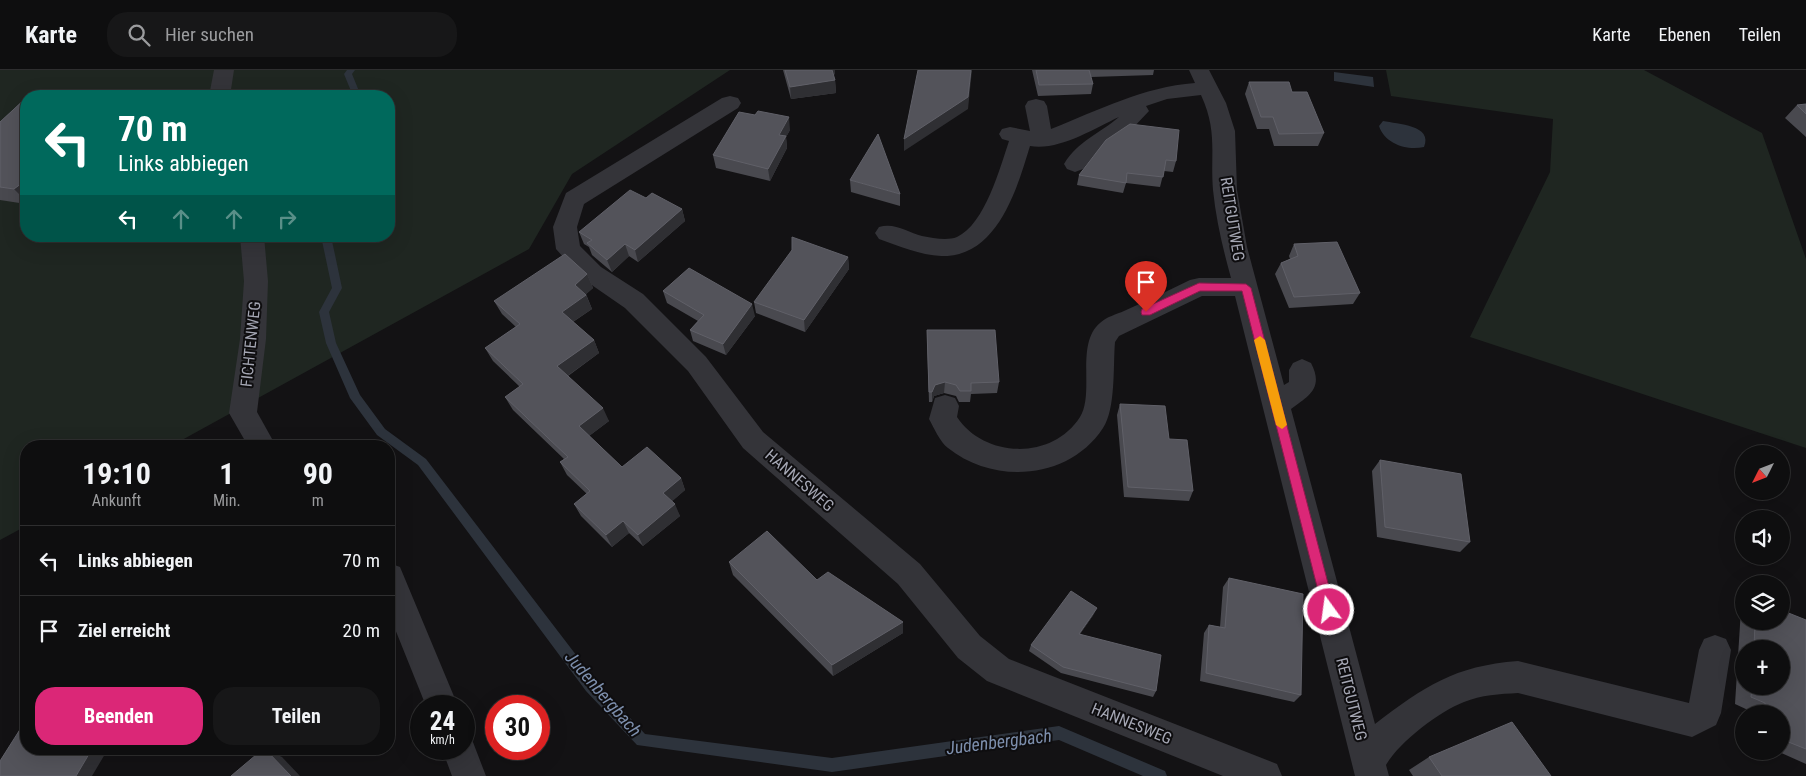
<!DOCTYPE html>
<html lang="de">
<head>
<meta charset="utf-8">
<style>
	body { margin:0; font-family:"Roboto Condensed",sans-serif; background:#171718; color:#f1f3f6; height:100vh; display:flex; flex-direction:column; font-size:19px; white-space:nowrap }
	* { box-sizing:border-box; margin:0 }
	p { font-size:16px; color:#9b9c9e }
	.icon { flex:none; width:28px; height:28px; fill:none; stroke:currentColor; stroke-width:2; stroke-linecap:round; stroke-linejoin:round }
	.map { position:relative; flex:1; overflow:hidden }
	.panel { position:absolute; left:20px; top:370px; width:375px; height:315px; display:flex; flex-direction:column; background:#0e0e0f; border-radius:20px; box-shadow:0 5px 20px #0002,0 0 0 1px #2e2e2f }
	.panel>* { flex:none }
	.banner { position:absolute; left:20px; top:20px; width:375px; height:152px; border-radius:20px; box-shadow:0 5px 20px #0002,0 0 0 1px #2e2e2f; background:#00695c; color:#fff; overflow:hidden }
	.needle { width:32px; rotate:228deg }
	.buttons { position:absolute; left:1735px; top:375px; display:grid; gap:10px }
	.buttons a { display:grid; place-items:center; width:55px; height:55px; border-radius:50%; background:#0e0e0f; box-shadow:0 5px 20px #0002,0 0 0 1px #2e2e2f; font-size:25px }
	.speed { position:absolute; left:410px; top:625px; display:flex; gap:10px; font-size:25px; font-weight:700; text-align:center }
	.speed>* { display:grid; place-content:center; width:65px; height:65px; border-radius:50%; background:#0e0e0f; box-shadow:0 5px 20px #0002,0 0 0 1px #2e2e2f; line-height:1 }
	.speed small { font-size:12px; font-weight:400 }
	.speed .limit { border:8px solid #d22; background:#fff; color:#111 }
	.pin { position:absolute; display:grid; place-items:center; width:42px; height:42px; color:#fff; margin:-51px -21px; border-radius:50% 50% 50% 0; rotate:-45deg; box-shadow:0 0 5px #0007 }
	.pin .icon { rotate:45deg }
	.me { position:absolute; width:55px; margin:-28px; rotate:346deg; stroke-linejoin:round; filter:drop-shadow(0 0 4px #0008) }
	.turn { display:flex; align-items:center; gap:18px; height:105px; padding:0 15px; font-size:22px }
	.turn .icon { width:65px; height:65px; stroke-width:2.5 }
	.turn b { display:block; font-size:35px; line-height:42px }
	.lanes { display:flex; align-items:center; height:48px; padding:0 15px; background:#0003; justify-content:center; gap:25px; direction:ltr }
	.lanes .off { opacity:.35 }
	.eta { display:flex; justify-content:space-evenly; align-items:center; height:85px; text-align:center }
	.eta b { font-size:30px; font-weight:700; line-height:35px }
	.action { display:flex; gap:10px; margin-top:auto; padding:10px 15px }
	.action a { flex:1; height:58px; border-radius:20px; background:#db2777; color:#fff; font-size:20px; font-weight:700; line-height:58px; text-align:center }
	.action a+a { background:#171718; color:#f1f3f6 }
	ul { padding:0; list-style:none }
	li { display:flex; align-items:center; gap:15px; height:70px; padding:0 15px; border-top:1px solid #2e2e2f }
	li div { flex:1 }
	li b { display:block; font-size:19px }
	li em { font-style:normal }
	header { display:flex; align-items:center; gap:30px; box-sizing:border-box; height:70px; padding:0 25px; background:#0e0e0f; border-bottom:1px solid #2e2e2f }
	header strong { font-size:24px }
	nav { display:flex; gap:28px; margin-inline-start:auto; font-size:18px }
	.search { width:350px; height:45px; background:#171718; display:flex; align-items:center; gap:12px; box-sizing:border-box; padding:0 18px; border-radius:20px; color:#9b9c9e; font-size:19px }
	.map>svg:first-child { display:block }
	.green { fill:#1f2621; fill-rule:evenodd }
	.water { fill:#2d333c }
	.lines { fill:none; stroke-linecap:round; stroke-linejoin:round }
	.stream { fill:#2d333c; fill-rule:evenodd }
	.minor { fill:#343439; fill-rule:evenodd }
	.wall { fill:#49494f; fill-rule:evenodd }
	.shaded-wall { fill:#2f2f33 }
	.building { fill:#53535a; stroke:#606068 }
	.route { fill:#db2777; stroke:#8e194d }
	.slow { fill:#f59e0b }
	.labels { text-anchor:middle; stroke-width:4; stroke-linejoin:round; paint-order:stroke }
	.street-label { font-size:16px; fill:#a5a7b4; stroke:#0e0d0f }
	.water-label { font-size:18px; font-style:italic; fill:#7d8fad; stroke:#0e0d0f }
</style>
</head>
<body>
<header>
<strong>Karte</strong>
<div class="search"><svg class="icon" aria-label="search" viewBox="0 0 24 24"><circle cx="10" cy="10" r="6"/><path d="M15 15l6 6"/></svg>Hier suchen</div>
<nav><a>Karte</a><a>Ebenen</a><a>Teilen</a></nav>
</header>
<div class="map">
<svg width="1806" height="706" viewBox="0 0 1806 706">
	<rect width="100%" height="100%" fill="#131214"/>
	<path class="green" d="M0,0H730L572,104L529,179L171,376H26V456L0,470ZM26,26H389V166H26Z
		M1386,0H1644L1762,63L1806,189V378L1470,267L1550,102L1553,49L1391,26Z"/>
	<path class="water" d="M1334,2L1373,7L1374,17L1334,11Z
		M1383,51C1398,54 1433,55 1424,77C1407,81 1385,74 1379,56Z"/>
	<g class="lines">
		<path class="stream" d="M347,0H355L352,4L361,26H353L344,4Z
			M321,166H331L342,218L329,242L336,273L360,325L385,359L426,389L596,611L645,664L832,688L1059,656L1165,701L1167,706H1143L1059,670L832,702L637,675L586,621L418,395L377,365L350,328L326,273L319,242L332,218Z"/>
		<path class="minor" d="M214,0H234L230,26H209Z
			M1189,0H1209L1226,33L1235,61L1237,120L1247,177L1284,315L1289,312V300L1293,293L1302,289L1311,293C1324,318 1309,326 1291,339L1375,654C1425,616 1454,596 1518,591L1689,633L1699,580L1704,569L1715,565L1726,569L1731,580L1721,643L1716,655L1692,667L1518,623C1500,624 1481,625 1464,632C1440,641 1399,672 1386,695L1389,706H1355L1235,226H1202L1119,266L1115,272C1113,295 1116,339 1103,358C1069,410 994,415 948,378C940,372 934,358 929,349L935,328L945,325L955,328L959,336L957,347C984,388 1052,391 1080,347C1095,323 1075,274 1100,253C1106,247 1117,244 1124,241C1146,231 1168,221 1190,210L1199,208H1231C1223,179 1216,150 1213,120C1210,83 1218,62 1201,25L1167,29L1146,36L1149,41L1131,60L1096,83L1083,99L1075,102L1067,99L1064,94C1078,71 1099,64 1119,47C1093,59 1059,81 1030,76C1017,119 997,188 941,186C920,185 899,176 879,169L875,163L879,157C894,152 908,162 922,166C933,168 947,171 957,167C985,154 1000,98 1009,71L1002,69L999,64L1002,59L1010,57L1030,61L1025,36L1028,31L1036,29L1044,31L1047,36L1051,59C1099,40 1143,17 1195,13Z
			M730,26L738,28L741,33L738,38L584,134L577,157L580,176L601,197L643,224L706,287L763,362L920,494L980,566L1009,589L1277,694L1282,706H1223L987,611L958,588L898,514L743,378L688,301L625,238L583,209L556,179L553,157L566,123L722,28Z
			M240,166H264L268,211L266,269L257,342L276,376H248L229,343L240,269L244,211Z
			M389,493L400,497L458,636H426L389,544Z
			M464,664L471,667L486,706H452L442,679H464Z"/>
	</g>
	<path class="wall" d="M783,0H835V4L833,5L835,10L836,23L791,29Z
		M1032,0H1154L1153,5L1091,7L1093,14L1091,24L1038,26Z
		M1249,12L1292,22L1324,63L1318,76H1274L1269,59H1257L1245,24Z
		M26,28V134L0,130V52Z
		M1806,34V67L1785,48L1797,35Z
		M790,60L786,67L787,78L770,111L716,98L713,85Z
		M1106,70L1176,91L1173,102L1164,101L1160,117L1126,113L1123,123L1077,115L1079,105Z
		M850,110L900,124V136L851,122Z
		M646,128L682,139L685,151L638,192L629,186L612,202L592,185L589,177L584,174L579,162Z
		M1294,174L1360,223L1353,234L1289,238L1275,204L1281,193L1290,189L1289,186Z
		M848,187L849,199L805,262L756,243L754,232Z
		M587,204L593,218L586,224L592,239L573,252L594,270L599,283L568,306L609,351L589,366L622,397L681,408L685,420L672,431L680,446L643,476L629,463L612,477L581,446L574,434L587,424L567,405L560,392L564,389L513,340L505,327L520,317L493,291L485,278L516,257L502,244L494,231Z
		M663,221L755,246L726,285L693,271L690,260L698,251L667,233Z
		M927,260L999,312L997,323L971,324L970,332H959L956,326L944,323L934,326L932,332H929L927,271Z
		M1120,334L1169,369L1193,421L1189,431L1124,427L1117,345Z
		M1380,390L1470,472L1460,482L1377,467L1372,401Z
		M729,492L817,510L903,563L833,606L733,505Z
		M1229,508L1301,625L1294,632L1200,611L1204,563L1209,555L1220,557L1223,517Z
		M1744,537V551H1781L1806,550V694L1777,681H1781V644H1748V640L1735,634L1741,539ZM1744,579H1781V616H1744Z
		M1094,544L1080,564L1156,621L1153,627L1061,603L1029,581L1031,575Z
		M1429,687L1551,706H1413L1409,700Z"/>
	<path class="shaded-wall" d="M830,0H835V4L830,5Z
		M972,0L968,39L904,81V69Z
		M835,10L836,23L791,29L790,17Z
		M789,47L790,60L786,67L787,78L770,111L768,99L779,65Z
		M26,110V131L14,119Z
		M682,139L685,151L638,192L635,180Z
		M625,174L629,186L612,202L607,190Z
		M848,187L849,199L805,262L804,250Z
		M587,204L593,218L582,228L586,225L592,239L568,255L562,242L575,215Z
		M752,234L755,246L726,285L723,274Z
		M594,270L599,283L563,309L557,296Z
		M945,312L944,323L934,326L932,332V322L935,315Z
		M603,338L609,351L585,369L579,356Z
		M681,408L685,420L668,435L663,423Z
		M675,434L680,446L643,476L638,465Z
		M623,451L629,463L612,477L606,465Z
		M1097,538L1094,544L1076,570L1079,564Z
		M903,552V563L833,606L832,595Z
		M92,679H108L92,706H76Z
		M265,679L282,687L300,706H291Z"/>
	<path class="building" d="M785,0H832L835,10L790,17Z
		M918,0H971L968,27L904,69Z
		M1036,0H1089L1093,14L1039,15Z
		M1249,12H1289L1292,22H1307L1324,63L1279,64L1273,47H1261Z
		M33,22L72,26H28Z
		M26,28V110L14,119L0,117V52Z
		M1806,34V44L1797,35Z
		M758,41L789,47L779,65L786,66L768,99L713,85L739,42L755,45Z
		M1130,54L1179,60L1176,91L1166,90L1163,107L1127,103L1126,113L1079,105L1106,70Z
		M878,64L900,124L850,110Z
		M630,120L646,128L652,123L682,139L635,180L625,174L607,190L587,173L592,170L579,162Z
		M792,167L848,187L804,250L754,232L792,180Z
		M1337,172L1360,223L1294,227L1281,193L1298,186L1294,174Z
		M565,184L587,204L575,215L586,225L562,242L594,270L557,296L603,338L579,356L622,397L647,377L681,408L663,423L675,434L638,465L623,451L606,465L574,434L590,421L560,392L568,387L505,327L523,314L485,278L520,254L494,231Z
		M689,198L752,234L723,274L690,260L704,245L663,221Z
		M927,260H995L999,312L971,313V321H960L956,315L945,312L935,315L932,322H929Z
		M1120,334L1165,336L1169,369L1187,370L1193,421L1128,417Z
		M1380,390L1461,404L1470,472L1385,457Z
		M767,461L817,510L828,502L903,552L832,595L729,492Z
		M1229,508L1303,524L1301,625L1206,603L1209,555L1225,558Z
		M1071,521L1097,538L1079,564L1161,585L1156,621L1063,597L1031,575Z
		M1781,540L1806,550V679L1781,669V644H1765V633L1751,627L1752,616H1781V579H1754L1755,551H1781Z
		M26,650V679H92L76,706H0V691Z
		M1512,652L1551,706H1442L1429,687Z
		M263,679H265L291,706H231Z"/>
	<path class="route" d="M1199,213L1246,214L1251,218L1335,540L1334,544L1329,546L1324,544L1323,540L1242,221H1200L1150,245H1142L1141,242L1142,239Z"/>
	<path class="slow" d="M1260,266L1265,270L1287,355L1282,359L1276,355L1254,270Z"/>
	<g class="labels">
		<g class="street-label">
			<text transform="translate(1233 149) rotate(81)" y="6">REITGUTWEG</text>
			<text transform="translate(250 274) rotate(-84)" y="6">FICHTENWEG</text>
			<text transform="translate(800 410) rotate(41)" y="6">HANNESWEG</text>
			<text transform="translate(1352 629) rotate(76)" y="6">REITGUTWEG</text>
			<text transform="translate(1132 653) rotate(22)" y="6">HANNESWEG</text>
		</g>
		<g class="water-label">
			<text transform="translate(603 624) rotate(49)" y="6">Judenbergbach</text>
			<text transform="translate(999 672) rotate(-7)" y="6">Judenbergbach</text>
		</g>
	</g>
</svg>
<div class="buttons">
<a><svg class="needle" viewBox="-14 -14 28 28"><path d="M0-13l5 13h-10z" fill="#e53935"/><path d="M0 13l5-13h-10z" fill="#9b9c9e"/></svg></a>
<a><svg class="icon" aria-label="sound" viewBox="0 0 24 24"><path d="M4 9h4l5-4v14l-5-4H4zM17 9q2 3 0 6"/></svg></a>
<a><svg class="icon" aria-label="layers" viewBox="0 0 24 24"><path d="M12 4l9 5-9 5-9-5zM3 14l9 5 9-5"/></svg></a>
<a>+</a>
<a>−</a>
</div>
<div class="speed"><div>24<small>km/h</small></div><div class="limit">30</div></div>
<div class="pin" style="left:1146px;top:242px;background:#d93025"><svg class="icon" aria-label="arrive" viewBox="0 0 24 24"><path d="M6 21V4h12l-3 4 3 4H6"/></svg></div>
<svg class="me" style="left:1329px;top:540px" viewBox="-20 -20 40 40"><circle r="17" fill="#db2777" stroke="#fff" stroke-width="3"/><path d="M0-11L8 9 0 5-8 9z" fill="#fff"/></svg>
<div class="banner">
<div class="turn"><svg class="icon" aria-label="left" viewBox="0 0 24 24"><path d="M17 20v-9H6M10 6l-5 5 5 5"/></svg><div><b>70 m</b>Links abbiegen</div></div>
<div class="lanes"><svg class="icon" aria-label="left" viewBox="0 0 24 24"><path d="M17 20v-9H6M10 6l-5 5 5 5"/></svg><svg class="icon off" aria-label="ahead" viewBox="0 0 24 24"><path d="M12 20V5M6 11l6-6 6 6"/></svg><svg class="icon off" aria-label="ahead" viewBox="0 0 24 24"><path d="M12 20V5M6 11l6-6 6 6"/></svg><svg class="icon off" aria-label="right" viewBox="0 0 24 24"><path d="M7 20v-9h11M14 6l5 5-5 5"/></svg></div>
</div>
<section class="panel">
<div class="eta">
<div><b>19:10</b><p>Ankunft</p></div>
<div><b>1</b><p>Min.</p></div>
<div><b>90</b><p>m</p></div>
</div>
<ul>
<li><svg class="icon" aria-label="left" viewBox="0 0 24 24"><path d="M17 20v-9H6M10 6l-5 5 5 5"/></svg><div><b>Links abbiegen</b></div><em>70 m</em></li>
<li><svg class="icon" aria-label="arrive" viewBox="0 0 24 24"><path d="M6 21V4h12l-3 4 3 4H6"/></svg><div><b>Ziel erreicht</b></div><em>20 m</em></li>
</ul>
<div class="action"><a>Beenden</a><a>Teilen</a></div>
</section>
</div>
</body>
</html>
